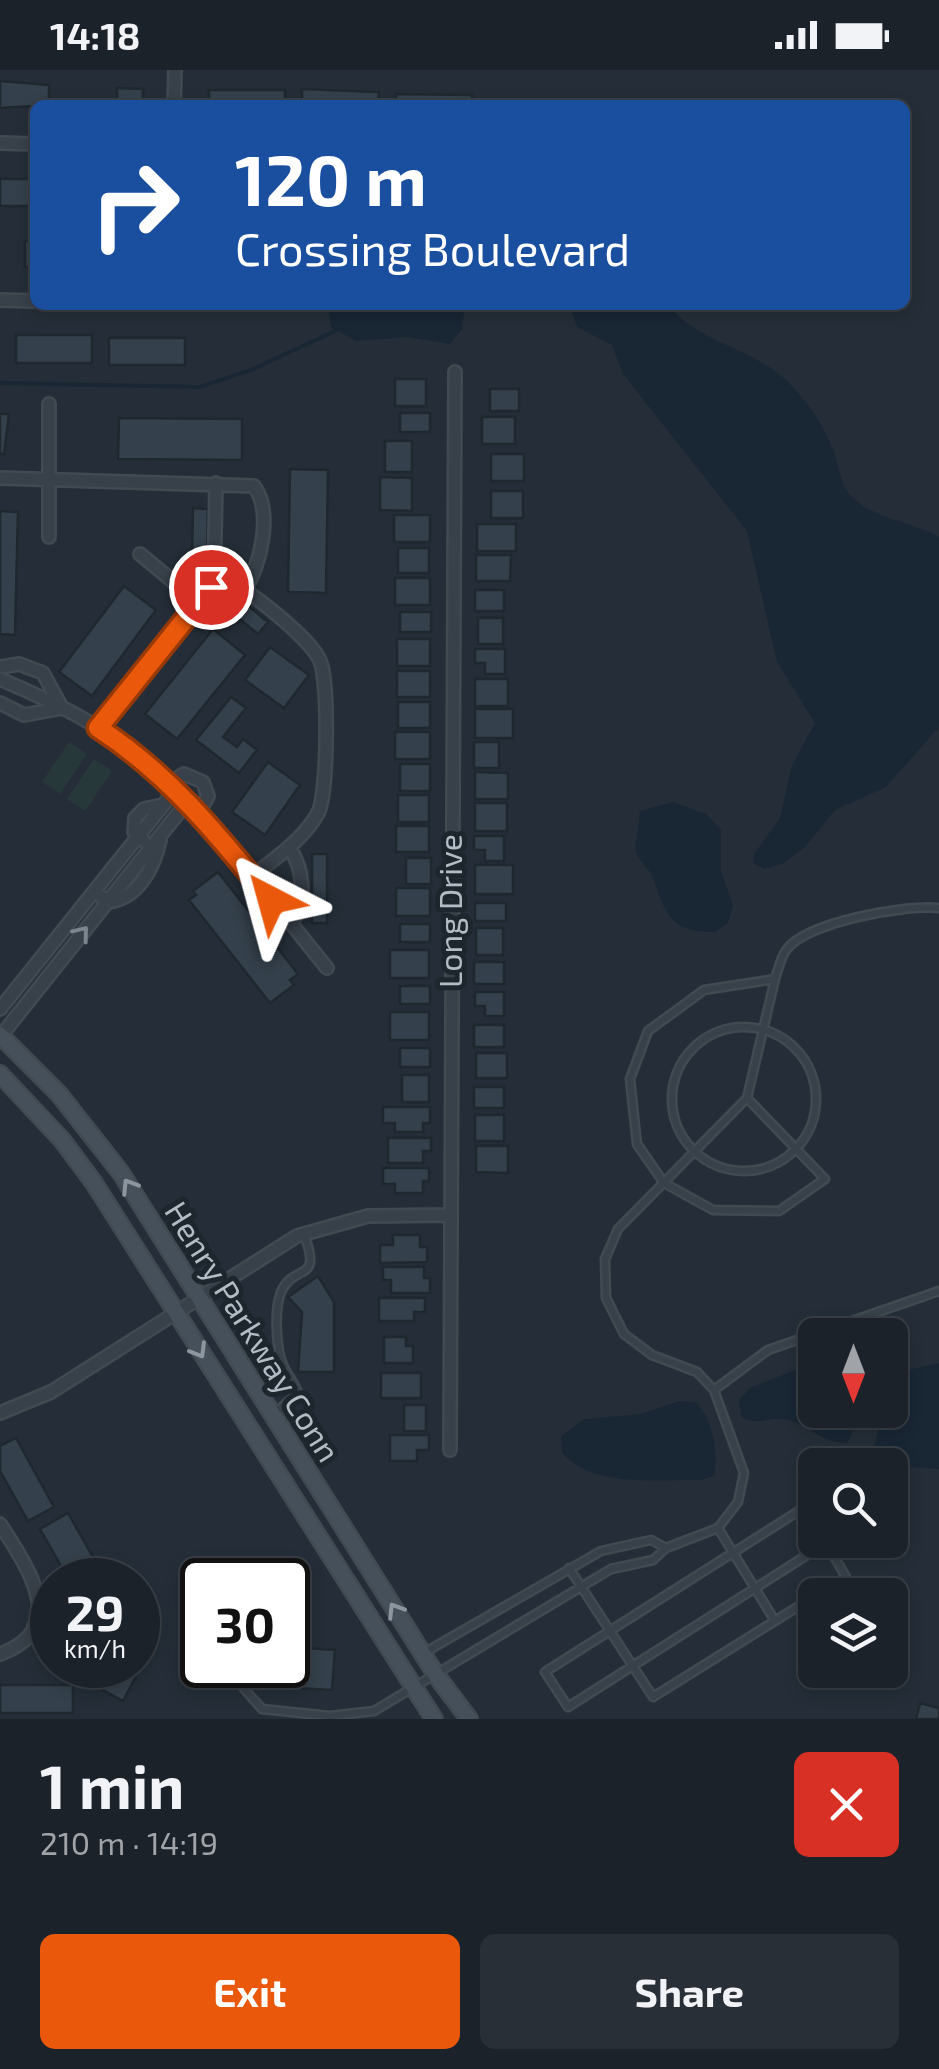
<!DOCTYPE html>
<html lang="en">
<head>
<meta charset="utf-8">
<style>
	body { margin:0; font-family:"Exo 2",sans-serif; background:#292f36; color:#f1f3f6; height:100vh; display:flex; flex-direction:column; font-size:38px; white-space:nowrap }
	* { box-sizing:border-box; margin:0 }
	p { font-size:32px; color:#a0a4a8 }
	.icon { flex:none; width:55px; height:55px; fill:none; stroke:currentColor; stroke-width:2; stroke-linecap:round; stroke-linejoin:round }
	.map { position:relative; height:1649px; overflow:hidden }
	.side { display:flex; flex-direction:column; background:#1c222a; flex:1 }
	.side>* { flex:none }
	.hud { position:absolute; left:30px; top:30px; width:880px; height:210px; border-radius:15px; box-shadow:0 5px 15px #0003,0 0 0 2px #3a3f47; background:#1a4fa0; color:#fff; overflow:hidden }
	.needle { width:65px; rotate:180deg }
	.tools { position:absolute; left:798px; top:1248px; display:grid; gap:20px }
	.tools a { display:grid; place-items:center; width:110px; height:110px; border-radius:15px; background:#1c222a; box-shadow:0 5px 15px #0003,0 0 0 2px #3a3f47; font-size:50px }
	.speed { position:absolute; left:30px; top:1488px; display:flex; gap:20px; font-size:50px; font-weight:700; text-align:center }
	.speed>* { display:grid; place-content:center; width:130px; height:130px; border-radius:50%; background:#1c222a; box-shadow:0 5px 15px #0003,0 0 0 2px #3a3f47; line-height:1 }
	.speed small { font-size:25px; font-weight:400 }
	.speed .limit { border:5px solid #111; border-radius:15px; background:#fff; color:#111 }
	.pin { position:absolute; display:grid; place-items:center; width:85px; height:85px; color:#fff; margin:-42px; border:5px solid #fff; border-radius:50%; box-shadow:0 2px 10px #0007 }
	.me { position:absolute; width:110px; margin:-55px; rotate:321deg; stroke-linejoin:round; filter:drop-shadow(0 0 8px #0008) }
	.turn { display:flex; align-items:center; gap:35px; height:210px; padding:0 40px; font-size:45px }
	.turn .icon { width:130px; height:130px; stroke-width:2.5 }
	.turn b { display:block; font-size:70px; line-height:85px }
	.round { display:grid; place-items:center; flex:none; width:105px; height:105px; border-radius:15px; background:#292f36 }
	.overview { display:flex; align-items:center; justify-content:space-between; height:170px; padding:0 40px }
	h1 { font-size:60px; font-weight:700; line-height:75px }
	.cta { display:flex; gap:20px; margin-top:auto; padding:20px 40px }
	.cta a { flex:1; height:115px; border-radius:15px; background:#ea580c; color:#fff; font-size:40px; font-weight:700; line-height:115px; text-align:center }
	.cta a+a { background:#292f36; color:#f1f3f6 }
	.status { display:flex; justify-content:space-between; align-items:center; height:70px; padding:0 50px; background:#1c222a; direction:ltr }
	.status svg { height:28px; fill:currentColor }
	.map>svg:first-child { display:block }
	.green { fill:#263839 }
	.water { fill:#192634 }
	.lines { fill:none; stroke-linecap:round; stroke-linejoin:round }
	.stream { stroke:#192634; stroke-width:4 }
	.building { fill:#34404b; stroke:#1f272f; stroke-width:2.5 }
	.lane-casing { stroke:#414951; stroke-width:11 }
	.street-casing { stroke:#414951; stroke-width:16 }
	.secondary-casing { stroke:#414951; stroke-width:20 }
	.lane { stroke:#384049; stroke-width:6 }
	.street { stroke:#384049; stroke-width:11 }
	.secondary { stroke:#46505b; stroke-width:15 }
	.oneway { stroke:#7c848d }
	.oneway2 { stroke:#8d969f }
	.route-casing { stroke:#983908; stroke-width:25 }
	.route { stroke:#ea580c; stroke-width:18 }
	.labels { text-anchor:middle; stroke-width:10; stroke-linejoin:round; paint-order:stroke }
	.street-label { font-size:32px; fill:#b3bbc4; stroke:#1d252d }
</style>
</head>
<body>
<div class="status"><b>14:18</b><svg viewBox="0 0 49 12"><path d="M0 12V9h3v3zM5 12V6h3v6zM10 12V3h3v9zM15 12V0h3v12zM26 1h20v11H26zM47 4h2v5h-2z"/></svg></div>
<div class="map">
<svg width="939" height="1649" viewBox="0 0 939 1649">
	<rect width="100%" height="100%" fill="#252e38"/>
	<path class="green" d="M69,672L87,684L60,724L42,712Z
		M94,689L112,701L85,741L67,729Z"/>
	<path class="water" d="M465,235L462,259L450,274L408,267L356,271L331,257L328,237Z
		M668,235C699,273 750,277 785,309C804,327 824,355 833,380C840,397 840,417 854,429C877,450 913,451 939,467V657L886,717L835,740L804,778L784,793L764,799L753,793L754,784L780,748L792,695L815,653L777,592L747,461L623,304L612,275L577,257L570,236Z
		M673,732L706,744L721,760V802L733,835L728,853L715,862C671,863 665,843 653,808C649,797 639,792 635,780L640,741Z
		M815,1292V1340H861L848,1372C828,1377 809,1355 788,1350C770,1345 756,1358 741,1346L739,1330L750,1318Z
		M939,1293V1399L880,1395L872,1387L883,1340H890L894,1303Z
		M679,1331L695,1332C713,1348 719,1383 714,1406L702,1410C661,1409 591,1419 562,1382L561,1366L585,1349L640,1344Z"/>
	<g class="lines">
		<path class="stream" d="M0,313L200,317L251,300L335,261"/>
	</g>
	<path class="building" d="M0,11L49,15V35L0,38Z
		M117,18L143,19V35H117Z
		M302,19L379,22L378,35H302Z
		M209,20H285V35H209Z
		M396,24L472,25L471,35H396Z
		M0,109H35V136H0Z
		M25,171L35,172V197H25Z
		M16,265H92V293H16Z
		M109,268H185V295H109Z
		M395,309H426V336H395Z
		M490,319H519V341H490Z
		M400,343H430V362H400Z
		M0,344H9L4,384H0Z
		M482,347H515V374H482Z
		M119,348L242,349V390L118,389Z
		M385,371H412V402H385Z
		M491,384H524V411H491Z
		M290,399L328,400L326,523L288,522Z
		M380,407L412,408V441L380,440Z
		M491,421H523V448H491Z
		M193,438L208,439L207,487H192Z
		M0,441L18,442L15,565L0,564Z
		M394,445H430V472H394Z
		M477,454H516V481H477Z
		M398,478H429V503H398Z
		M476,485H511L510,511H476Z
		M395,508H430V535H395Z
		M124,516L156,540L92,626L59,602Z
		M475,520H504V541H475Z
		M230,521L268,552L258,564L220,533Z
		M400,542H431V562H400Z
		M478,548H503V574H478Z
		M213,559L245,585L177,669L145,644Z
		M397,569H430V596H397Z
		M270,577L309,605L284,638L245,610Z
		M475,579H505V604H485V593H475Z
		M397,601H430V627H397Z
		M475,609H508V636H475Z
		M231,627L246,638L223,667L237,677L243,669L257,680L239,703L196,670Z
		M398,632H430V658H398Z
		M475,639H513V668H475Z
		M395,662H430V689H395Z
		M474,672H499V698H474Z
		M268,692L300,715L265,765L232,742Z
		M400,694H430V721H400Z
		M475,702L508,703V729H475Z
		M398,725H429V752H398Z
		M475,733H507V761H475Z
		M396,756H429V782H396Z
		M474,766H504V791H485V780H474Z
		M312,784H327V853H312Z
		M406,788H431V814H406Z
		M475,795H513V824H475Z
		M218,802L298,904L290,910L294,915L270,933L189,830L196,825L193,821Z
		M396,818H430V846H396Z
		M475,833H506V851H475Z
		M400,854H430V872H400Z
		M476,858H503V885H476Z
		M390,880H429V908H390Z
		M474,892H504V914H474Z
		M400,916H430V934H400Z
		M475,922H504V946H485V936H475Z
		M390,942H429V970H390Z
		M474,955H504V977H474Z
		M400,978H430V997H400Z
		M476,983H507V1008H476Z
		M402,1005H429V1032H402Z
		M474,1017H504V1038H474Z
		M383,1037H430V1053H423V1062H395V1053H383Z
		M475,1045H504V1071H475Z
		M388,1068H431V1081H423V1093H388Z
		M476,1076H508V1103L476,1102Z
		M383,1098H429V1111H423V1123H395V1114H383Z
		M393,1165H420V1177H427V1192L380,1193V1175H393Z
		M383,1197H424V1208H430V1223H391V1210H383Z
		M318,1206L334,1232V1302H298L302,1242L288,1227Z
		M379,1228H425V1242H414V1251H379Z
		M384,1267H406V1276H413V1293H384Z
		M381,1303H421V1328H381Z
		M404,1335H426V1361H404Z
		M390,1365H429V1380H417V1391H390Z
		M16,1368L54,1437L28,1451L0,1401V1376Z
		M68,1443L106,1510H69L40,1459Z
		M138,1566L153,1574L123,1631L94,1615L105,1595H138Z
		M288,1577L335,1580L332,1620L255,1616L256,1595H288Z
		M0,1615H73V1643H0Z
		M920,1633L939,1638V1649H916Z"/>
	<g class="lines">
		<g class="lane-casing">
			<path id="lane" d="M672 1029a72 72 0 1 1 144 0a72 72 0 1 1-144 0Z
				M747,1028L825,1109L779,1141L713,1140L664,1113L637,1074L630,1009L648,961L704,920L775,909C778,900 781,886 787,879C807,852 907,834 939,838
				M714,1320L768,1280L939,1221
				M274,1344L298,1323C295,1313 287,1305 283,1295C276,1279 274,1239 281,1222C294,1192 323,1215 304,1164
				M815,1454L805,1437L545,1602L568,1637L826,1473
				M718,1458L738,1432L744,1403L714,1320L697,1302L652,1285L624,1264L606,1228L605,1189L618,1159L747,1028L775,909
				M666,1478L718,1458L775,1551
				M569,1498L653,1627L815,1526
				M817,1525L846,1507L826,1473
				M223,1595L262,1639L330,1646L374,1641L611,1499L653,1490L666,1478L651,1470L601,1481L422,1584"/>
		</g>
		<g class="street-casing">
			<path id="street" d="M174,35L175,0
				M0,73L35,74
				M0,230L35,231
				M49,334V467
				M0,408L254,416C273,441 261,497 244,520
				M140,484L199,533
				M216,504C238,510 312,569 320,591C329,611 328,724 318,743C303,770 275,788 252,807
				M0,597L19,594L43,603L62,638L24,645L0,633
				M0,609C42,627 84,646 121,673C203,733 263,820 327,898
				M98,657L214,512L216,413
				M168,714L184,704L203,712L208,726L199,743
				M144,771L134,762L135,748L144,739L163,735
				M289,777C304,799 307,831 291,854
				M95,822L108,832C138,829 154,798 160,770
				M0,939L176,719
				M0,967L188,731
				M0,1343L51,1322L297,1166L368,1146L449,1145
				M450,1380L455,302
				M0,1454C26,1495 72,1558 0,1584
				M34,1556L52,1562"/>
		</g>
		<g class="secondary-casing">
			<path id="secondary" d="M0,965L59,1024L121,1103L436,1605L469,1649
				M0,1004L62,1070L94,1113L434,1649"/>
		</g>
		<use href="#lane" class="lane"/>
		<use href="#street" class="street"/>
		<use href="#secondary" class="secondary"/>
	</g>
	<defs><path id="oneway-chevron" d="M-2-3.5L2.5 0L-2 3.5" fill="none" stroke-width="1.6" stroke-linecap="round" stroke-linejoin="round" transform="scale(2.5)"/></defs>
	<use class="oneway" href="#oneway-chevron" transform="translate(82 863) rotate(-51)"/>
	<g class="oneway2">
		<use href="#oneway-chevron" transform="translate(129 1116) rotate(-122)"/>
		<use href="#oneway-chevron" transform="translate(199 1281) rotate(59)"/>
		<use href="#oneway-chevron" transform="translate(395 1540) rotate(-122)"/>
	</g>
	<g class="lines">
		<g class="route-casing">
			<path id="route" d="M211,517L98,658C168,703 219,766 271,830"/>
		</g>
		<use href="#route" class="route"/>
	</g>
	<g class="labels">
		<g class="street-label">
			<text transform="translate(451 841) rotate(-90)" y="11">Long Drive</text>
			<text transform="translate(252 1262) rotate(58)" y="11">Henry Parkway Conn</text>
		</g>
	</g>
</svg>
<div class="tools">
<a><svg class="needle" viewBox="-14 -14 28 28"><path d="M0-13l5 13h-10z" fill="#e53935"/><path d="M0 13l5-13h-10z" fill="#a0a4a8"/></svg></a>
<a><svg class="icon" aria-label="search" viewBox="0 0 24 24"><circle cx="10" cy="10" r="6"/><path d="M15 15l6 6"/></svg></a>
<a><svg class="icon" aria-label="layers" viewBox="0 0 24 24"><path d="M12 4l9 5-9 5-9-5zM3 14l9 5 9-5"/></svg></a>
</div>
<div class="speed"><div>29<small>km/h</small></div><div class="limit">30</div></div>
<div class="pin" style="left:211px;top:517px;background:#d93025"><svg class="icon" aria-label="arrive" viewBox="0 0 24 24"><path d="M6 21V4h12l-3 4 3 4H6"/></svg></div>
<svg class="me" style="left:271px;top:830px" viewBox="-20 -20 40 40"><path d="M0-17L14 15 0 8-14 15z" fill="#ea580c" stroke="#fff" stroke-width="4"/></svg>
<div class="hud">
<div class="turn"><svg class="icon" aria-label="right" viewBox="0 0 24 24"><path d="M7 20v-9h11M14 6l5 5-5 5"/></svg><div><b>120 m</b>Crossing Boulevard</div></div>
</div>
</div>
<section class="side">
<div class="overview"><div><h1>1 min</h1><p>210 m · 14:19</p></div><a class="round" style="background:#d93025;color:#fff"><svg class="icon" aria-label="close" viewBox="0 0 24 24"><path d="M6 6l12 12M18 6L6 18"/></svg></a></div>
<div class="cta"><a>Exit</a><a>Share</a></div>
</section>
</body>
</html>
